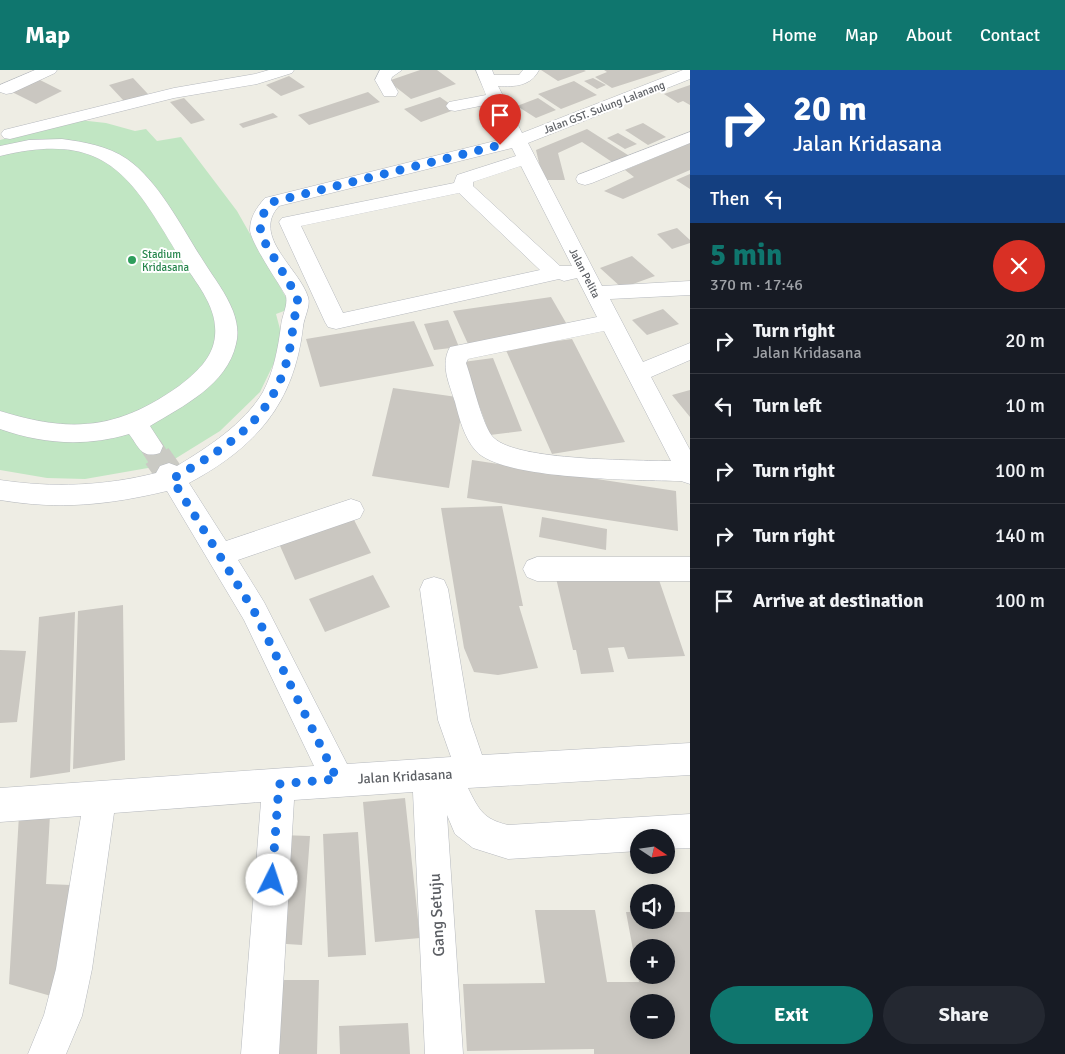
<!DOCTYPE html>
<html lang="en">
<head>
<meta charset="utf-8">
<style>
	body { margin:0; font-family:Signika,sans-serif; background:#242831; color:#f1f3f6; height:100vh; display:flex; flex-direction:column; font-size:19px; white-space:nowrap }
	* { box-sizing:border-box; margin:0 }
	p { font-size:16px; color:#9ea1a6 }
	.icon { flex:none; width:28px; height:28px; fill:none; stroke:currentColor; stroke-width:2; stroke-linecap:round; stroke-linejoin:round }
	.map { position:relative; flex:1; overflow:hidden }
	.panel { display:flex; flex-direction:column; background:#171b24; width:375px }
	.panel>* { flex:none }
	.top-card { background:#1a4fa0; color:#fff; overflow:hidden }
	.needle { width:32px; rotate:103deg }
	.tools { position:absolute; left:630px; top:759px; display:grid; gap:10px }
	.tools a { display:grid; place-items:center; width:45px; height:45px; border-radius:50%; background:#171b24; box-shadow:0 2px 12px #0003; font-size:25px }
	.pin { position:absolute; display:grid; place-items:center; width:42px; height:42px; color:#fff; margin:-51px -21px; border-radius:50% 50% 50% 0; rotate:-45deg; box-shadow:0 0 5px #0007 }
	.pin .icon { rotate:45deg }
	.me { position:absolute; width:55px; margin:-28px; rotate:4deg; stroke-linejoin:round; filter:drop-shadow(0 0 4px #0008) }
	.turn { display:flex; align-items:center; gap:18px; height:105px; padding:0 20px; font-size:22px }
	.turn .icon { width:65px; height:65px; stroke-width:2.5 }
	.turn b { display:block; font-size:35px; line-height:42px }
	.then { display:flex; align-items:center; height:48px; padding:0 20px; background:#0003; gap:10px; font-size:19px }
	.round { display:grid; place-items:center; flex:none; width:52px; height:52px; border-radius:26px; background:#242831 }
	.overview { display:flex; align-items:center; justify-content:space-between; height:85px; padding:0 20px }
	h1 { font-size:30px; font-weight:700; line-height:38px; color:#0f766e }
	.cta { display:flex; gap:10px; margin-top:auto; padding:10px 20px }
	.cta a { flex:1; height:58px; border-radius:30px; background:#0f766e; color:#fff; font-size:20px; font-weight:700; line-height:58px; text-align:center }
	.cta a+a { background:#242831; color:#f1f3f6 }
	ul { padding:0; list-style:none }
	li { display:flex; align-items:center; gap:15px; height:65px; padding:0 20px; border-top:1px solid #363941 }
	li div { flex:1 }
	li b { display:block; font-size:19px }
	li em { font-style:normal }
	header { display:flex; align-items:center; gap:30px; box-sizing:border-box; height:70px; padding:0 25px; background:#0f766e; color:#fff }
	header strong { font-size:24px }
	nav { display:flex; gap:28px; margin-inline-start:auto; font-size:18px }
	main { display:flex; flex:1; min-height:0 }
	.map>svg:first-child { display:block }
	.green { fill:#c1e6c3 }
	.building { fill:#cac7c1; fill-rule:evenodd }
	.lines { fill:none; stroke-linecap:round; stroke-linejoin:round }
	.minor-tunnel-far1 { stroke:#cacac4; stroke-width:22; stroke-dasharray:22 11; stroke-linecap:butt }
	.minor-tunnel { stroke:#cacac4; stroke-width:28; stroke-dasharray:28 14; stroke-linecap:butt }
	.minor-casing { stroke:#b6b9be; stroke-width:1 }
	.minor { fill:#fff; fill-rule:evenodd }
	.route { stroke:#1a73e8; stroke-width:9; stroke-dasharray:0 16.2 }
	.leisure-dot { fill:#2e9e5b; stroke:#fff; stroke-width:2 }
	.labels { text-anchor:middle; stroke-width:4; stroke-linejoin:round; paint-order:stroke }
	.far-street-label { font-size:11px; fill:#5c5f64; stroke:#fff }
	.far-leisure-label { font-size:11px; fill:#27864d; stroke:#fff; text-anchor:start }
	.street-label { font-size:14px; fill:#5c5f64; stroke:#fff }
	.near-street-label { font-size:16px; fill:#5c5f64; stroke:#fff }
</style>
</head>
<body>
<header>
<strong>Map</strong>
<nav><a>Home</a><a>Map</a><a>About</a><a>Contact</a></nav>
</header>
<main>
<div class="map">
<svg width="690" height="984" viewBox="0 0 690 984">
	<rect width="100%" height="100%" fill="#eeede4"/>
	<path class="green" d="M79,50L106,53L135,61L146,59L157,71L181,67L237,141L292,238L276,244L281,263L274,293L260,322L220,361L165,395L85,409L47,408L0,400V70Z"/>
	<path class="building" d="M420,0H437L456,14L411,29L388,11Z
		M541,0H584L586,1L558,11Z
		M604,0H668L612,18L595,7L607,2Z
		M289,6L305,17L281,26L266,15Z
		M133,8L148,24L124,31L109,15Z
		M593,8L606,15L597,19L584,11Z
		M38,9L62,21L36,34L12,22Z
		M574,11L597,25L561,39L538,24Z
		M690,15V35L683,31L678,33L664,24Z
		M368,22L380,32L309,55L298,45Z
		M440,27L457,39L421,52L404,39Z
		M184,28L205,50L191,54L170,32Z
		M538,28L556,40L536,48L517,36Z
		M273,43L278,47L243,58L239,54Z
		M643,53L666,67L648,75L625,60Z
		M587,59L631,87L615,94L582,72L558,83L565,110H543L536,80Z
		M618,63L637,74L625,79L607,68Z
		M690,73V100L623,129L604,121L634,107L625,100Z
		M690,104V119L676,110Z
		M677,158L690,170V173L672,179L657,164Z
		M632,186L655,206L622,218L600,198Z
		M551,227L569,258L468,274L453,241Z
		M663,239L679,254L647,265L632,250Z
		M448,250L459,277L434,280L424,254Z
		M414,251L434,296L320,317L306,269Z
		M572,269L625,372L552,384L505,278Z
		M493,288L522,361L490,365L463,292Z
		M393,318L464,328L449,418L372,406Z
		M690,320V347L672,325Z
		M472,390L676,421L678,461L467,428Z
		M502,436L523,536H519L538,598L498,605L474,602L464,578L441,438Z
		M351,444L371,483L295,510L277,469Z
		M542,447L607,459L606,480L539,467Z
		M373,505L390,537L325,562L309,529Z
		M658,507L685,586L628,589L624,577L608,578L614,602L581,604L576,580H573L556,508Z
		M123,535L125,690L73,699L78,541Z
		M75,542L70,702L30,708L39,547Z
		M0,580L26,581L17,652L0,653Z
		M405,728L420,868L375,872L363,732Z
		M19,745H50L46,814L71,815L51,926L9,914Z
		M358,762L366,885L328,887L323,764Z
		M280,765L310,766L302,875L271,873Z
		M535,840H595L607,912H639L626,842H639V850H666V842H690V984H594V979L467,981L463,914L545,913ZM639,878H666V905H639ZM639,932H666V960H639Z
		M276,910H319L317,984H272Z
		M408,953L410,984H340L339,956Z"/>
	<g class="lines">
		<path class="minor-tunnel-far1" d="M151,376L158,387"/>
		<path class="minor-tunnel" d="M157,386L169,403"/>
		<g class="minor-casing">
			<path id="minor" d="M35,0H57L55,3L12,23L6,24L0,22V15Z
				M269,0H294L292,3L257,14L174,28L10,69L4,68L1,64L4,60L174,18L255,4Z
				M380,0H402L392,7L391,10L398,22L396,26H384L375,10Z
				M476,0H492L494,5H519L523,0H539C531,16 515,17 498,16L522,63L683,0H690V9L528,73L602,216L690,211V225L610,229L643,292L690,273V290L651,307L690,380V414L681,411C640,410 502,410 476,381C464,368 459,347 455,332C449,313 440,295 450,277L597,247L577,208L564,211L559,209L336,259L328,257L325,252L279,152L282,148L454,113L457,105L516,86L512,78L279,136C251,166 299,198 308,227C311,236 304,247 303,257C294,334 256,377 189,413L226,471L351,429L360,432L364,440L360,448L238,490L264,532L347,694L451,687L438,650L420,519L424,510L434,507L444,510L448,519L470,650L482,685L690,673V705L468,718C479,740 483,749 508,755L690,744V778L666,779V768H639V781L508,789L473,778L455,764L447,745L463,984H425L413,722L294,730L279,984H241L261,732L114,743L92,899L82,946L66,984H28L44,945L56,899L81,746L0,752V718L314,696L244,550L167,421C108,435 60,440 0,430V410C53,418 104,416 156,403L160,396L169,393L177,396C208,377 244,354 263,322C274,301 278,278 281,256C282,245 288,236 286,226C278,212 251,173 250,160C250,147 257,137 265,128L507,68L490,34L455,41L449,40L446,36L449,32L486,25ZM521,96L572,196H560L473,116V112ZM459,123L540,200L343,243L301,156ZM604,261L671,391C635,390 518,391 494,368C483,359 472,309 466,293L468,289Z
				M690,62V73L592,113L585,115L578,113L576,109L578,105Z
				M62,69C84,72 108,76 127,89C159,111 183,160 204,192C214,208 226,223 233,241C237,252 239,263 236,274C227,315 183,336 150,356L163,376L160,383C141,389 139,377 129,364C85,377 43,374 0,359V341C71,363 117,360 179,316C196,303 213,288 215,266C218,237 196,213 182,191C132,109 109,59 0,86V76L29,70Z
				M537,487H690V511H537L527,507L523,499L527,491Z"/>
		</g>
		<use href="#minor" class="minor"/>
	</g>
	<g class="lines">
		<path class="route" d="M272,810L279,714L337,709L254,541L172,409C240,370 285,340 293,256C294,245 299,237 297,226L261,166C259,153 262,142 272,132L500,75"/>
	</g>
	<circle class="leisure-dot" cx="132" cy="190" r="5"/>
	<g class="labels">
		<g class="far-street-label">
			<text transform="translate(604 37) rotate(-21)" y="4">Jalan GST. Sulung Lalanang</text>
			<text transform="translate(585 203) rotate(63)" y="4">Jalan Pelita</text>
		</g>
		<g class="far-leisure-label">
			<text x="142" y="188">Stadium<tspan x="142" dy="13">Kridasana</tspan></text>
		</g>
		<g class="street-label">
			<text transform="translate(405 706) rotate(-3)" y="5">Jalan Kridasana</text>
		</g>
		<g class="near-street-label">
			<text transform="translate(436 845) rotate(-93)" y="6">Gang Setuju</text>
		</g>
	</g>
</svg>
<div class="tools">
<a><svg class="needle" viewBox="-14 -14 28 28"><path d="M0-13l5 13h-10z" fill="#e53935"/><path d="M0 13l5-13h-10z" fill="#9ea1a6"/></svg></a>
<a><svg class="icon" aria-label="sound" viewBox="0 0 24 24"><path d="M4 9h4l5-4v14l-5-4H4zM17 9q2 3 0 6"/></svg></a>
<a>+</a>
<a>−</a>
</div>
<div class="pin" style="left:500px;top:75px;background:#d93025"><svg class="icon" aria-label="arrive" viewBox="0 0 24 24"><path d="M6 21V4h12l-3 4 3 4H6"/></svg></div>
<svg class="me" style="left:272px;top:810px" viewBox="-20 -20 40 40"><circle r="19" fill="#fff"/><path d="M0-13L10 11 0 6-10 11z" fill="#1a73e8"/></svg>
</div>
<section class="panel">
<div class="top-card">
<div class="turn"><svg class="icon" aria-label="right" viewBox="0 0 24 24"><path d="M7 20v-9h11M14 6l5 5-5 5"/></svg><div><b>20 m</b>Jalan Kridasana</div></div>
<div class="then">Then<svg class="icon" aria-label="left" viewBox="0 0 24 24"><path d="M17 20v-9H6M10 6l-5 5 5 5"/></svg></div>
</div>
<div class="overview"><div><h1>5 min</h1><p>370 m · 17:46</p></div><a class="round" style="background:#d93025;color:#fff"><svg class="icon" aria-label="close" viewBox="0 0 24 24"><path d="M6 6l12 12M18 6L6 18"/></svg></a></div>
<ul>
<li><svg class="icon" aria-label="right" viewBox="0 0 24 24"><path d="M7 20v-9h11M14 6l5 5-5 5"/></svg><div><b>Turn right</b><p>Jalan Kridasana</p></div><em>20 m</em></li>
<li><svg class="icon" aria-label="left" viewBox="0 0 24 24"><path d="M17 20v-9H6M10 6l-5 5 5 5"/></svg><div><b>Turn left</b></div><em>10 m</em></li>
<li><svg class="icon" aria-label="right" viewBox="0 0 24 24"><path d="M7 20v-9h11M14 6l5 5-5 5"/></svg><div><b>Turn right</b></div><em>100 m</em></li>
<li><svg class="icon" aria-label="right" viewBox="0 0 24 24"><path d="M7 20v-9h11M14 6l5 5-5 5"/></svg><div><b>Turn right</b></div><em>140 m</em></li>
<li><svg class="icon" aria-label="arrive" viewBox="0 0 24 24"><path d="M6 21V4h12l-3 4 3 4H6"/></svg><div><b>Arrive at destination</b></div><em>100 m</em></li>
</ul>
<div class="cta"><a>Exit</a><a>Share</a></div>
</section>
</main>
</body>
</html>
